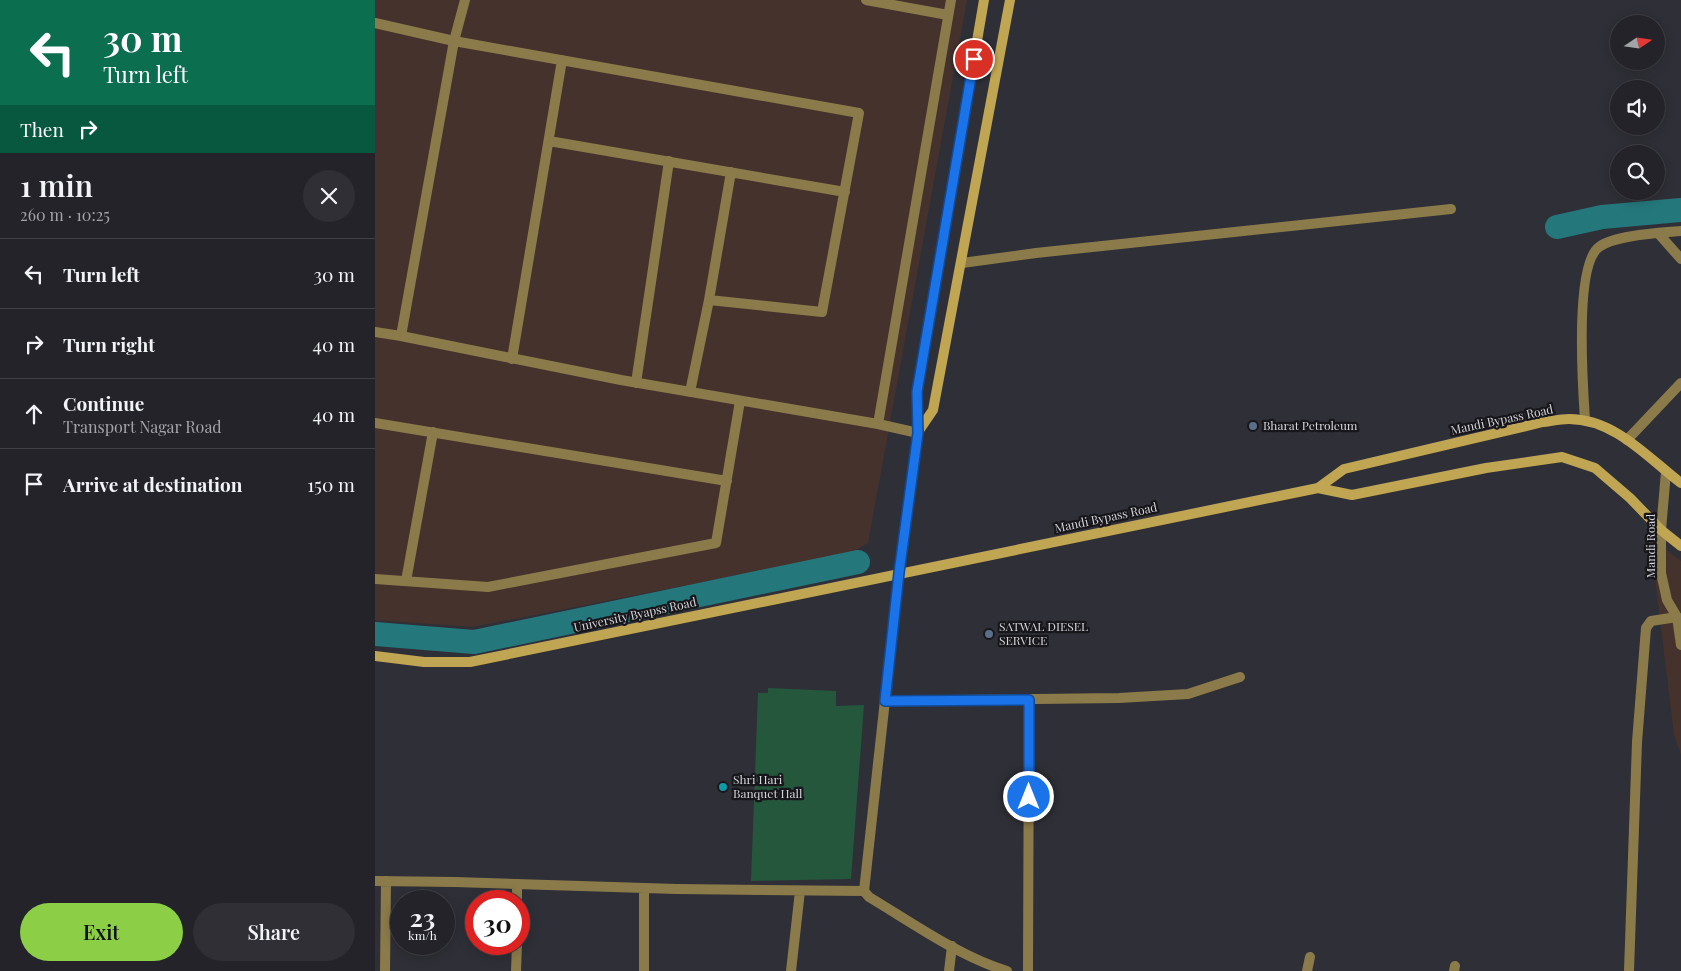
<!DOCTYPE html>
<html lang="en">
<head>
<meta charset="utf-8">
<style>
	body { margin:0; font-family:"Playfair Display",serif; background:#2f2f35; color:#f1f3f6; height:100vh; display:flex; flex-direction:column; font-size:19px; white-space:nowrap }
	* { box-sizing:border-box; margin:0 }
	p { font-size:16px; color:#a3a4a8 }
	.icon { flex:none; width:28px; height:28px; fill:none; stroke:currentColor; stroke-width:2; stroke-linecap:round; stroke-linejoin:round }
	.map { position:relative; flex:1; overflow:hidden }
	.panel { display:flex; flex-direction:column; background:#232329; width:375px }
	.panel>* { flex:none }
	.hud { background:#0b6e4f; color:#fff; overflow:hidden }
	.needle { width:32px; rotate:77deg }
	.buttons { position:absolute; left:1235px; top:15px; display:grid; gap:10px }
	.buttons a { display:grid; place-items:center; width:55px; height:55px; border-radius:50%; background:#232329; box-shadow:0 2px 12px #0003,0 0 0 1px #404046; font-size:25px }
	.speed { position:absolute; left:15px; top:890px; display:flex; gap:10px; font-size:25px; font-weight:700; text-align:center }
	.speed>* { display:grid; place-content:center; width:65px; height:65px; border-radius:50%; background:#232329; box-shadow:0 2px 12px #0003,0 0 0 1px #404046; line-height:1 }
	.speed small { font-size:12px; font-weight:400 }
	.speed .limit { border:8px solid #d22; background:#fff; color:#111 }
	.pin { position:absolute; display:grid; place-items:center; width:42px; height:42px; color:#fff; margin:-21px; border:2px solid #fff; border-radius:50%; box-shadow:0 1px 5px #0007 }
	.me { position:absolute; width:55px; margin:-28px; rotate:0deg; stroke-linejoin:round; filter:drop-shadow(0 0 4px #0008) }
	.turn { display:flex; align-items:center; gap:18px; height:105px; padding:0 20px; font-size:22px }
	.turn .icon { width:65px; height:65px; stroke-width:2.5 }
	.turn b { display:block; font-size:35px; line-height:42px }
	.then { display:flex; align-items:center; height:48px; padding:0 20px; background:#0003; gap:10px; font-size:19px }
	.round { display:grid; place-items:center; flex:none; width:52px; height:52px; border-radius:26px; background:#2f2f35 }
	.head { display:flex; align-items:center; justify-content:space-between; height:85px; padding:0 20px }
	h1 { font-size:30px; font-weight:600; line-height:38px }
	.action { display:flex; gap:10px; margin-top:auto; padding:10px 20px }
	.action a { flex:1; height:58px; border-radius:30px; background:#8cce46; color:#111; font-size:20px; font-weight:600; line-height:58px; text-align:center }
	.action a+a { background:#2f2f35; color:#f1f3f6 }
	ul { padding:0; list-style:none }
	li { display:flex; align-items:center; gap:15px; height:70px; padding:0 20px; border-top:1px solid #404046 }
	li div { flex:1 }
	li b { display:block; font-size:19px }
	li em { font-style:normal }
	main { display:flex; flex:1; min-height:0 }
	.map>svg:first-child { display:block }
	.commercial { fill:#45322c }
	.green { fill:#24573c }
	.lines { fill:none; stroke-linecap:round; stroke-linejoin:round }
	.canal { stroke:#24787c; stroke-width:24 }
	.service { stroke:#8c7b4a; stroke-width:10 }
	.minor { stroke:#8c7b4a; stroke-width:10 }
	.tertiary { stroke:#8c7b4a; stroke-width:10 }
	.secondary { stroke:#c0a553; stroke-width:10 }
	.route-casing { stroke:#114b97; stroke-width:12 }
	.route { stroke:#1a73e8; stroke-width:9 }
	.service-dot { fill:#5c6f8a; stroke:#17171b; stroke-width:2 }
	.culture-dot { fill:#0f9aa8; stroke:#17171b; stroke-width:2 }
	.labels { text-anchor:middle; stroke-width:4.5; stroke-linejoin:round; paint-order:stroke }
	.street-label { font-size:12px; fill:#d5d5da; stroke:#17171b }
	.poi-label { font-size:12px; fill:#d5d5da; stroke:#17171b; text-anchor:start }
</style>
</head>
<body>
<main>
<section class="panel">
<div class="hud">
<div class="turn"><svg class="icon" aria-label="left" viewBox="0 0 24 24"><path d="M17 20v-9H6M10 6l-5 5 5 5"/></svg><div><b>30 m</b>Turn left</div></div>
<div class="then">Then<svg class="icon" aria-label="right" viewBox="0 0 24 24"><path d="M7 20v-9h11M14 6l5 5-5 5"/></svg></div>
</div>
<div class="head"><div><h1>1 min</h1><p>260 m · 10:25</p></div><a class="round"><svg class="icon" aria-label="close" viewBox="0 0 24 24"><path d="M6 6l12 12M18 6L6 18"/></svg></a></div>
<ul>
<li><svg class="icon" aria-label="left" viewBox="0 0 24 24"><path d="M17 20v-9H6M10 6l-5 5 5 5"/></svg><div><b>Turn left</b></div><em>30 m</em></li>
<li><svg class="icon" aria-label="right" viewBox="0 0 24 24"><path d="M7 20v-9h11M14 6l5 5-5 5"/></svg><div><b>Turn right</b></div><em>40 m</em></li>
<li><svg class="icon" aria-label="ahead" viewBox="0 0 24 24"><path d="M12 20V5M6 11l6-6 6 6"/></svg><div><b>Continue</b><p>Transport Nagar Road</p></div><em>40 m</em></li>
<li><svg class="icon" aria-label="arrive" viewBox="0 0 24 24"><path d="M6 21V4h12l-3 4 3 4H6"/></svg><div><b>Arrive at destination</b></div><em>150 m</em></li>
</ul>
<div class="action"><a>Exit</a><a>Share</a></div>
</section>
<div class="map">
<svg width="1306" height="971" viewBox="0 0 1306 971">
	<rect width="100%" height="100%" fill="#2f2f37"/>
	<path class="commercial" d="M0,0H592L493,543L476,553L98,627L0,620Z
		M1275,537L1306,561V755L1299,735Z"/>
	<path class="green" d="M393,688L461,691V706L489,705L476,879L376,881L383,693H393Z"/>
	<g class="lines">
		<path class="canal" d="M1182,227L1227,217L1306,210
			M0,634L99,642L483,562"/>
		<path class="service" d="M1283,233L1306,259
			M1252,440L1306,383
			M574,971L577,946
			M932,971L935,957
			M1079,971L1080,966"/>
		<path class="minor" d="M90,0L79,41L26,336L246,380L503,424L543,433
			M491,0L573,15
			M0,23L79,41L484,113L447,312L334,300
			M174,141L470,192
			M587,263L661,253L1076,209
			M0,332L26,336
			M137,359L187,60
			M261,383L294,161
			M315,392L334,300L356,172
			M1210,420C1208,390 1199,265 1224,247C1240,235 1285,233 1306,231
			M0,423L352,481
			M503,424L576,0
			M524,573L489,891L494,897C536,922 585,957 632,971
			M0,579L113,587L341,543L365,401
			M31,581L58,432
			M510,701L744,698L813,694L865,677
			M0,881L80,882L302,889L489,891
			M269,888V971
			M142,901V884
			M10,971L11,881
			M141,971L142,944
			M416,971L425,891
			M653,971L654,700
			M1254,971L1262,742L1271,628L1276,621L1302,617"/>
		<path class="tertiary" d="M1291,472L1286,530V573L1292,600L1302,617L1306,645"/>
		<path class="secondary" d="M543,432L558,410L635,0
			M943,488L969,469L1168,422C1176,421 1186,419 1194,419C1240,419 1273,458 1306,483
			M524,573L543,433L542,392L609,0
			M0,656L49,662H95L943,488L977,495L1111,468L1187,457L1220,468L1255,498L1286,530L1306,546"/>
	</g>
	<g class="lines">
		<g class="route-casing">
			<path id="route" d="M599,59L542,392L543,433L524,573L510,701L654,700V797"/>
		</g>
		<use href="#route" class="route"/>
	</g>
	<g class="service-dot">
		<circle cx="878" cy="426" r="5"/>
		<circle cx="614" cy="634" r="5"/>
	</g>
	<circle class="culture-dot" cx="348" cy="787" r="5"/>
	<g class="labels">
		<g class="street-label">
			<text transform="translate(1127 420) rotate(-12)" y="4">Mandi Bypass Road</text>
			<text transform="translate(731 518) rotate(-12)" y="4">Mandi Bypass Road</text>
			<text transform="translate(1276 546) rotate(-90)" y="4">Mandi Road</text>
			<text transform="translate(260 615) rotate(-12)" y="4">University Byapss Road</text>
		</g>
		<g class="poi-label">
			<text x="888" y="430">Bharat Petroleum</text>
			<text x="624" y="631">SATWAL DIESEL<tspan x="624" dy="14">SERVICE</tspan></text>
			<text x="358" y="784">Shri Hari<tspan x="358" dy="14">Banquet Hall</tspan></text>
		</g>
	</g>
</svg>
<div class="buttons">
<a><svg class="needle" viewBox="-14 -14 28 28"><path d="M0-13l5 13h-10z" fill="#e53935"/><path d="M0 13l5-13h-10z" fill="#a3a4a8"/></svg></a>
<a><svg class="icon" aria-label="sound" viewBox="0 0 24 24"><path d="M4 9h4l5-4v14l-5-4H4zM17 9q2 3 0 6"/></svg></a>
<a><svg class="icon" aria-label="search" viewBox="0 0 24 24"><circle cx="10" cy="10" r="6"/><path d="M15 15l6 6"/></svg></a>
</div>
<div class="speed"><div>23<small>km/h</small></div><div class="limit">30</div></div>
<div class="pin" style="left:599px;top:59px;background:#d93025"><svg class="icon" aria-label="arrive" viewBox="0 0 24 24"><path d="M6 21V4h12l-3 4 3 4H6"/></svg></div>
<svg class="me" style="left:654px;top:797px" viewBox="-20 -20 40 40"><circle r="17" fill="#1a73e8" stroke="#fff" stroke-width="3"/><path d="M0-11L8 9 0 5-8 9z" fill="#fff"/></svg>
</div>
</main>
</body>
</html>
